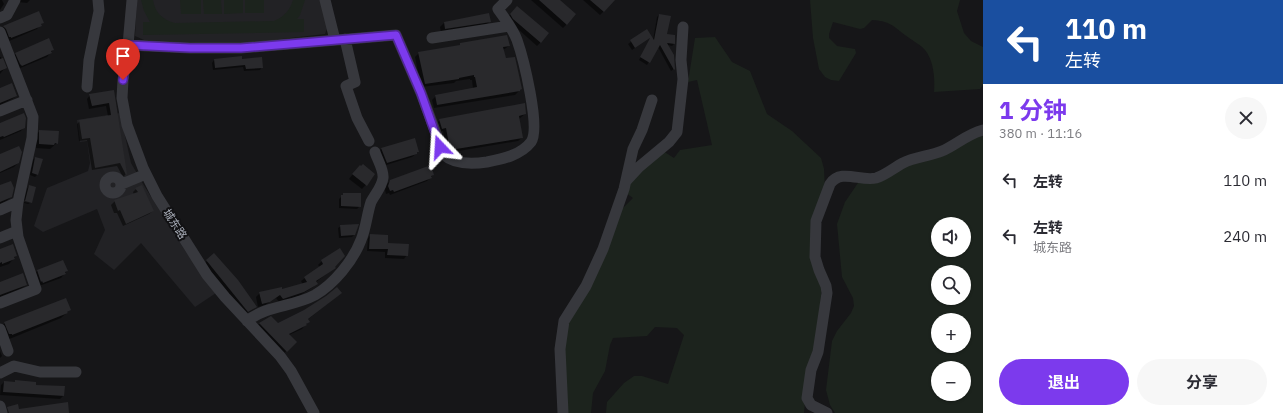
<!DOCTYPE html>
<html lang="zh">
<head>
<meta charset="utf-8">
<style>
	body { margin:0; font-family:"IBM Plex Sans","Noto Sans SC",sans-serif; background:#f7f7f7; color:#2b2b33; height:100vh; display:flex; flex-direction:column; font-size:15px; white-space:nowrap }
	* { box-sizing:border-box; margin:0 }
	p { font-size:13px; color:#7c7c81 }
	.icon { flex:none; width:22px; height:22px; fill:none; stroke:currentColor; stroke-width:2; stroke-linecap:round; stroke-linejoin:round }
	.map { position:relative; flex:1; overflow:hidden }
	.side { display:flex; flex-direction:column; background:#fff; width:300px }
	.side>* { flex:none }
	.top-card { background:#1a4fa0; color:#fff; overflow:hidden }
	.fabs { position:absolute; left:931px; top:217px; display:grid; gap:8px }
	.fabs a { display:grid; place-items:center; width:40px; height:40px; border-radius:50%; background:#fff; box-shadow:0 1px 3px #0004; font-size:20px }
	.pin { position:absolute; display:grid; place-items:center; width:34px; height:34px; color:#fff; margin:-41px -17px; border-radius:50% 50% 50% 0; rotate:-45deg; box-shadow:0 0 4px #0007 }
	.pin .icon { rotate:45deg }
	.me { position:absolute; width:44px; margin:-22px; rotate:340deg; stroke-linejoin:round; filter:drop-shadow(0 0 3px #0008) }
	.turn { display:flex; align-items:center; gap:14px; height:84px; padding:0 16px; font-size:18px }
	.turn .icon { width:52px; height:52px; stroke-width:2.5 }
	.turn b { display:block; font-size:28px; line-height:34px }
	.round { display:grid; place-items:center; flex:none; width:42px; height:42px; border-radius:21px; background:#f7f7f7 }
	.headline { display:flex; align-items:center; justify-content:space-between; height:68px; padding:0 16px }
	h1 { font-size:24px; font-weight:700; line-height:30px; color:#7c3aed }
	.cta { display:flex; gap:8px; margin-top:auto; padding:8px 16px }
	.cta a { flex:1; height:46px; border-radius:24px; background:#7c3aed; color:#fff; font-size:16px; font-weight:700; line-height:46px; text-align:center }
	.cta a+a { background:#f7f7f7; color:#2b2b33 }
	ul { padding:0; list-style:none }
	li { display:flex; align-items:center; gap:12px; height:56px; padding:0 16px }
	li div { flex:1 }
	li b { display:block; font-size:15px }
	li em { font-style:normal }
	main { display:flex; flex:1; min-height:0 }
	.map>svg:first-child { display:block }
	.built { fill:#222225 }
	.green { fill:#1c231d; fill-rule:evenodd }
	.shadow { fill:#0007 }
	.building { fill:#29292c }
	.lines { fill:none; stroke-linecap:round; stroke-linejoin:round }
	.minor { stroke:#37383d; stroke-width:11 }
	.route-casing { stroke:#51269a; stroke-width:10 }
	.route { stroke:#7c3aed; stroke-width:7 }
	.labels { text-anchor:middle; stroke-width:4; stroke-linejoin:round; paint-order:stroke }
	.street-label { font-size:11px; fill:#a8adb8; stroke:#111113 }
</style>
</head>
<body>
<main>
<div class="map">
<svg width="983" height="413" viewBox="0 0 983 413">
	<rect width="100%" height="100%" fill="#161618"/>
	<path class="built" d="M137,0H323L328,26L325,34L229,45L144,40L135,36Z
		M120,113L131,163L143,184L186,252L216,293L195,307L141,243L114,270L94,254L105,230L97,209L43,232L34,226L47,188L88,171L90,163L87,141L80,142L77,120Z"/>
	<path class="green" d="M141,0H153C155,13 163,20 175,23L274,21C284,17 290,10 293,0H305L300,15L297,19H304V32L143,35V22H150L144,11Z
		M180,0H201V14H181Z
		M203,0H221L222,14H204Z
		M224,0H243V13L224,14Z
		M245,0H264V13H245Z
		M810,0H960L957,11L964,33L971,41L983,47V85L980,89L934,92C935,79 934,61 925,50C920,44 911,40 905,35C892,25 889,21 872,20L864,28L860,29L833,22L829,34V38L837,46L855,49L856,53L839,81L831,80L825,77L819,69L813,38Z
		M715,37L732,62L750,71L767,114L792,131L821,158L824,169L825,191L813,218L822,285L816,350L808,371L804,413H606L607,402L624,383L634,376H642L668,384L684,335L677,328L655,327L647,336L613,338L610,345L605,371L593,393L591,413H567L562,352L568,317L621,210L633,198L626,193L629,180L663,151L674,158L680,150L712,145L697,80L688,82L695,38Z
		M983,132V413H835L830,405L826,390L832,341L837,331L851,313L854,306L853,298L842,277L837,224L845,202L860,180L905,165ZM938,224H964V250H938ZM938,272H964V298H938ZM938,320H964V346H938ZM938,368H964V394H938Z"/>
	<path class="shadow" d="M0,0H2L4,4L0,10Z
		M16,0H30L27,3L18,2Z
		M531,0H558L567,24L563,28Z
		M583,0H609L604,11L600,15Z
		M513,11L541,42L537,46L510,22L507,18Z
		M39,12L43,22L37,29L7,42L0,30L4,27Z
		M488,14L490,21L486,25L441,32L440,27L444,23Z
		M659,15L666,35L674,44L672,46L668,45L674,69L671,71L658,47L647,65L639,60L650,38L632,50L628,44L646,31L653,40L657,17Z
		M509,46L503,50L506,60L521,89L515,95L434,108L432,100L436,96L473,89L472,80H470V79L456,81L454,83L421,87L415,57L419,53Z
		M53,50L47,57L18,69L12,57L16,53Z
		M0,57H1L5,68L0,74Z
		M214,60H241L262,67L260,70L244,71L243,67L213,70L212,63Z
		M0,89L16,96L12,99L0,105Z
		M113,91L126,174L123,177L117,166L92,170L87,140L79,141L77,124L80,121L108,116L106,106L89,109L87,99L90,95Z
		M525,114L519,119L522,138L518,141L447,153L443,131L438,132L436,123L440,120Z
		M0,124L24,127L21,131L0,140Z
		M40,131L57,143L50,149L36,148V134Z
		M414,140L416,154L412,157L383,166L377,153L381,149Z
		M0,155L18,163L14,167L0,173Z
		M35,158L37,175L35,177L30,175L33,160Z
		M356,170L373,177L362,189L349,179Z
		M433,175L427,181L390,195L389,193L386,194L385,190L386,185L390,181Z
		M29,186L31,201L24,200L27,189Z
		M0,187L11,197L6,201L0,204Z
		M136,189L153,211L149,214L123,226L117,213H114L111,205L115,201L134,195L133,192Z
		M344,194L360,206L357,209L339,208V199Z
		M24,202L30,203L28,204L24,203Z
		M341,226L354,235L352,237L339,238L338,228Z
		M371,235L387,243L407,255L404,259L385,258V252L367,251L368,238Z
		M0,250L16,256L9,264L0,267Z
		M207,261L256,307L252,310L245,314L204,264Z
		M322,261L334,266V268L316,282L317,283L313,287L299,296L279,302L276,298L265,305L258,307L256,297L260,293L282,290L303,285L301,281L320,267L318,265Z
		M37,271H67L61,278L39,286L34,275Z
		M0,283L26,285L22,288L0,297Z
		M336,297L307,320L308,322L302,329L289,335L296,342L282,355L256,327L259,324L271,318L278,324Z
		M70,310L61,318L7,340L0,328L5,323Z
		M0,351L2,356L0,358Z
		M4,382L35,386L64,387L63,396L60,399L0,395L1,385Z"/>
	<path class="building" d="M539,0H560L576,14L567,25Z
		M590,0H615L604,12Z
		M517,6L549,33L541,43L513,19L510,14Z
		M39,11L44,23L41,24L42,26L11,38V37H9L6,29L3,26Z
		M489,13L491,22L445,29L444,22Z
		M659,14L671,16L667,34L675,35V44L667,43L674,55L675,69L674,70L660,45L650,63L640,57L650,38L635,48L630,40L647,29L654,40Z
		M507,35L510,46L503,47L506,58L515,57L522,89L520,90V91L437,105L435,95L477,87L475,77H474V75L459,78V79L425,84L418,52L460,45V43Z
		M49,38L54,50L51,51L52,53L22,66L20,64L15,53Z
		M242,56V59L262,57L263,68L246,69L245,65L215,68L214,59Z
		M3,58L7,68L0,71V59Z
		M12,83L17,96L0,103V88Z
		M114,90L127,174L126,175L120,163L95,168L90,138L82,139L79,120L111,115L109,103L92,106L89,94Z
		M525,103L526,114L519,116L523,138L450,150L446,128L442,129L439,119Z
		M24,113L26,118L25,128L4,137L3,136L0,137V123Z
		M39,130L59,131L58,144L55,143L54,145L39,144Z
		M415,138L419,152H417V154L387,163L381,148Z
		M19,146L22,152L19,163L0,172V154Z
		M35,157L43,159L38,175L32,173Z
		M363,164L375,174L367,186L352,174L360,165L361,166Z
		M431,165L434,175L431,176L432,178L394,192L393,190L390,191L388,186L390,180Z
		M11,181L14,188L12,197L0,202V185Z
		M29,185L36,187L32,203L25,201Z
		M142,185L154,211L126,224L120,210L118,211L114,200L138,192L135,188Z
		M343,193H361V207L341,206V195H343Z
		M359,224L355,235L341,236L340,225Z
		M370,234L388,235V243L409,244L408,256L387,255L388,249H369Z
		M13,244L17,256L14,257L15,259L2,264V262L0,263V249Z
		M340,248L345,256L335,267L336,268L316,281L318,284L304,292L283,299L280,295L270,302L262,304L259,292L282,287V289L307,282L304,277L323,264L321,260Z
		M214,253L238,280L257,307L248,312L206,260Z
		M63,260L68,271L65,272L66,274L43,283L42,281L41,282L37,270Z
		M23,273L27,285L0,295V282Z
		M337,287L342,293L308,319L310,322L306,324L307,325L289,334L297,342L287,352L259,323L271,316L278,323L304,310L326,296Z
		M66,298L71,310L67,312L68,313L12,335V334H9L4,322Z
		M15,380L36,382V385L65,386L64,396L3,392L4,381L15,382Z
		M68,402L69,413H9L7,407L18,404L19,409Z"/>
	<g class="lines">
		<path class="minor" d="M132,0L128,45L123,80L122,98L127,125L143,168L157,196L207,275L225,297L280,356L291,371L314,413
			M325,0L335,40
			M0,18L7,15L15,0
			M0,32L33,117L32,138L18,202L16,220L18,237L36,289L0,303
			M432,38L509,26
			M345,39L355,82L346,86L357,118L369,141
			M128,45L190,48H241L396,35L421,93L444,155C455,165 473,164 487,162C503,159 521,155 531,142C541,128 523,57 517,40C513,29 505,19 498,9L507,0
			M87,87L89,60L99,11L98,0
			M0,111L27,100
			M105 185a8 8 0 1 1 16 0a8 8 0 1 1-16 0Z
			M627,180L639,167L669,142L677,132L683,79L681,60L683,27
			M122,184L146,174
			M0,210L18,202
			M0,238L17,231
			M247,321C267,305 293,307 315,295C334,284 353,261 361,240C366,228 367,214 371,202C375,194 382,187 383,178C384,170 377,159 375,152
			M0,329L8,351
			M0,373L14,366L40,372H76
			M0,406L2,413
			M563,413L560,349L564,321L586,286L603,249L624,189L633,149L642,130L652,100
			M827,413L811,405L807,398L811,370L818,352L827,293L826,286L819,270L815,257L816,221L830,184C841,168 861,182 876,178C886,175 895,167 903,163C913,157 930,156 942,151C956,145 967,134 983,130"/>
	</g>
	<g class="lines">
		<g class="route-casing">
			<path id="route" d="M123,80L128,45L190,48H241L396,35L421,93L440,147"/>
		</g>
		<use href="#route" class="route"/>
	</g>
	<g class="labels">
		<g class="street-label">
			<text transform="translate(175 224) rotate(57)" y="4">城东路</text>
		</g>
	</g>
</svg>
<div class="fabs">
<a><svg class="icon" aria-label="sound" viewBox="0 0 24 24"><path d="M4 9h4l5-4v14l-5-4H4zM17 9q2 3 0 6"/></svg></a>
<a><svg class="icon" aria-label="search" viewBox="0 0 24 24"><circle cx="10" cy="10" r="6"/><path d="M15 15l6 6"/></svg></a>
<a>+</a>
<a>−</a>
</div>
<div class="pin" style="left:123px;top:80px;background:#d93025"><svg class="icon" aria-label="arrive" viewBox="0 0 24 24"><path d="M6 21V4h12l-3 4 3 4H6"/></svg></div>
<svg class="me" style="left:440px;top:147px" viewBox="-20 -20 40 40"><path d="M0-17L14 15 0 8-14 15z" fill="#7c3aed" stroke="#fff" stroke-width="4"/></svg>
</div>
<section class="side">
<div class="top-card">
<div class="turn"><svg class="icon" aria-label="left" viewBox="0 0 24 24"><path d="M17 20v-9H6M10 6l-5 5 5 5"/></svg><div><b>110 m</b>左转</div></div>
</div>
<div class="headline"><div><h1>1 分钟</h1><p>380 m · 11:16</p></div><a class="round"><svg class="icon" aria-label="close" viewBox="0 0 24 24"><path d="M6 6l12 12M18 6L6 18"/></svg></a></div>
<ul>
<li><svg class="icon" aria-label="left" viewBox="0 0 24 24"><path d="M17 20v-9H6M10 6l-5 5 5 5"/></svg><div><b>左转</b></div><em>110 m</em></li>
<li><svg class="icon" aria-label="left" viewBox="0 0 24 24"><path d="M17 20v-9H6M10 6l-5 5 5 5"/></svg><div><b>左转</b><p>城东路</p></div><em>240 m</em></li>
</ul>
<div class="cta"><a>退出</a><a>分享</a></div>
</section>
</main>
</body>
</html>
